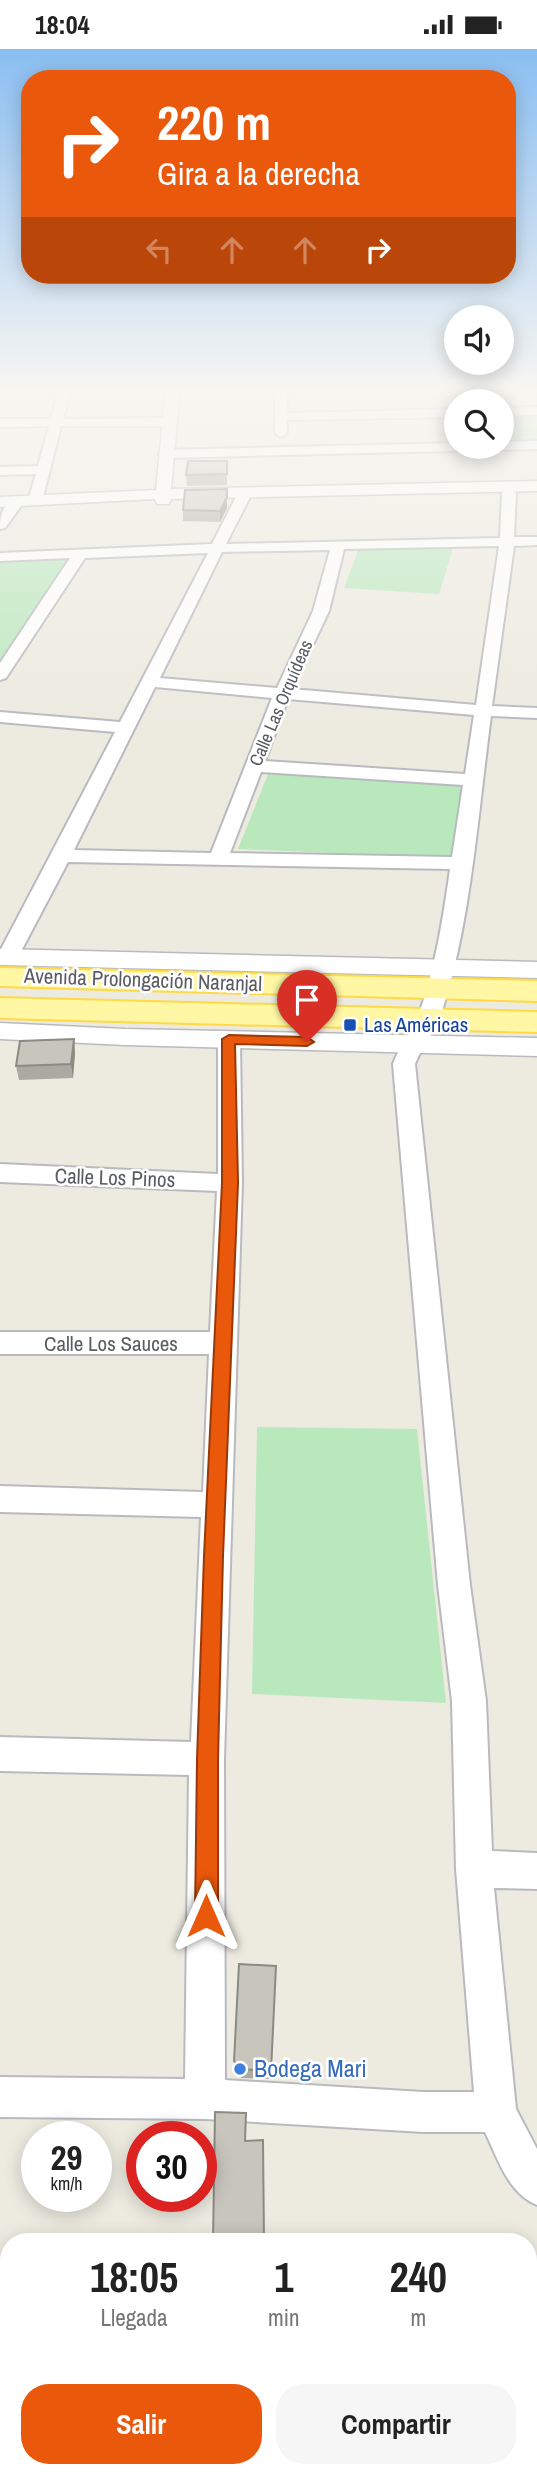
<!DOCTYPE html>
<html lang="es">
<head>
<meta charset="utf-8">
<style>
	body { margin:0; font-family:"Archivo Narrow",sans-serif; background:#f6f6f6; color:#222; height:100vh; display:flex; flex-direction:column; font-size:26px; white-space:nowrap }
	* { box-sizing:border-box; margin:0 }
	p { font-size:23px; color:#767676 }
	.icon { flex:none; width:38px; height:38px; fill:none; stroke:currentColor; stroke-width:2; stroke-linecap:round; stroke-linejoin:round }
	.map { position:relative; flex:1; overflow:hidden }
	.details { position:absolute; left:0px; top:2184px; width:537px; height:245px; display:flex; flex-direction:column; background:#fff; border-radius:28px 28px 0 0; box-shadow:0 4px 18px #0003 }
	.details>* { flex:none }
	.guide { position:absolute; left:21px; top:21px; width:495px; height:214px; border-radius:28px; box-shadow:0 4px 18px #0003; background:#ea580c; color:#fff; overflow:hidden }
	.fabs { position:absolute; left:444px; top:256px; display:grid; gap:14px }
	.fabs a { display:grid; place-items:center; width:70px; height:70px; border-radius:50%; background:#fff; box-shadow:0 4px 18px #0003; font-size:35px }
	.speed { position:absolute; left:21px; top:2072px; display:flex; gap:14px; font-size:35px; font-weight:700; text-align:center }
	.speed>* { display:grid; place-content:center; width:91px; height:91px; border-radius:50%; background:#fff; box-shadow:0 4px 18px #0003; line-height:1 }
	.speed small { font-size:18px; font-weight:400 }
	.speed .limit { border:10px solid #d22; background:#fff; color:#111 }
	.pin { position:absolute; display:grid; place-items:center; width:60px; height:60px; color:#fff; margin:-72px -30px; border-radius:50% 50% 50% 0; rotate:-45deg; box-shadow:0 0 7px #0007 }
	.pin .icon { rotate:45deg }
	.me { position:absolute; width:77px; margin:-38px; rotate:0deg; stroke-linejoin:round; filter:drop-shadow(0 0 5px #0008) }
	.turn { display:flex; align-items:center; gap:24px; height:147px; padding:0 21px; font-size:32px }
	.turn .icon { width:91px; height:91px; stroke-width:2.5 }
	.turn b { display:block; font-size:49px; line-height:60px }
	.lanes { display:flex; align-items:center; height:66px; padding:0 21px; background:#0003; justify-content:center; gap:35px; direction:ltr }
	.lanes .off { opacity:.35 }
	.eta { display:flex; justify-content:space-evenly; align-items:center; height:119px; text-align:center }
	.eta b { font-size:42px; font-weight:700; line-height:49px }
	.button { display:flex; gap:14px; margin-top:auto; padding:14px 21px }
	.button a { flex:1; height:80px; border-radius:28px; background:#ea580c; color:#fff; font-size:28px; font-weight:700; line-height:80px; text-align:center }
	.button a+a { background:#f6f6f6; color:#222 }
	.status { display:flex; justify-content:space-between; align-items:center; height:49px; padding:0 35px; background:#fff; direction:ltr }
	.status svg { height:19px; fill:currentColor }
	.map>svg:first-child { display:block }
	.green { fill:#b9e8bd }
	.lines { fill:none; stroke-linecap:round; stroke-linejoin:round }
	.minor-casing { stroke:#b8bac0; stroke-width:4 }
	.tertiary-casing { stroke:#b8bac0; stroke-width:3 }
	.primary-casing { stroke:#fed948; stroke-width:4 }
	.minor { fill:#fff; fill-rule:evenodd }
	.tertiary { fill:#fff; fill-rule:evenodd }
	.primary { fill:#fff7a3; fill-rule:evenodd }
	.wall { fill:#aca9a3 }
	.shaded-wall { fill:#8c8a84 }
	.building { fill:#c8c5bd; stroke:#8c8a84; stroke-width:2 }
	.route { fill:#ea580c; stroke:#983908; stroke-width:2 }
	.transit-dot { fill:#1a4fb4; stroke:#fff; stroke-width:2.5 }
	.shop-dot { fill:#3f7fe0; stroke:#fff; stroke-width:2.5 }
	.labels { text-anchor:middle; stroke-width:5; stroke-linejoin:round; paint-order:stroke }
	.far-street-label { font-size:18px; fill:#595c62; stroke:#fff }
	.street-label { font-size:21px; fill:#595c62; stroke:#fff }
	.transit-label { font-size:21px; fill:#164399; stroke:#fff; text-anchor:start }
	.near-shop-label { font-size:24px; fill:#366cbe; stroke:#fff; text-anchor:start }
</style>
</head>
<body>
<div class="status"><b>18:04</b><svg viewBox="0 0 49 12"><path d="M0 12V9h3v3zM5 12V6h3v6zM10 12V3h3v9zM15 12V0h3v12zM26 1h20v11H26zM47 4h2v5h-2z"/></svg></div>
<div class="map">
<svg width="537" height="2429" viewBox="0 0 537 2429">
	<rect width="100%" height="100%" fill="#edebe0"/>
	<path class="green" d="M537,366V391L511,390L502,367Z
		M359,499H453L439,545L344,539Z
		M70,509L0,614V511Z
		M268,725L468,736L453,809L238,800Z
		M257,1378L417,1380L446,1654L252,1645Z"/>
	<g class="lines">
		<g class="minor-casing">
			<path id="minor" d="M59,340H71L63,370L169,369L175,373L169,377H61L42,452L40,455H30L28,452L36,425L0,426V418L38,417L49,377L0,378V370H51Z
				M275,340H287V364L457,360V368L287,371V384L281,388L275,384Z
				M537,358V366L502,367V359Z
				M537,392V400L502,401L496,398L491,401L165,409L159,405L165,401L457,394V397H502V393Z
				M509,440L516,444L514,488H537V496L514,497L492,657L537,659V669L491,667C478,763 471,876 440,968C435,983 422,997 415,1015L470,1536L486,1652L492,1802L537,1804V1840L494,1839L516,2060L537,2100V2156C508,2144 498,2110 485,2083H423L205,2070L0,2068V2028L185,2030L189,1726L0,1722V1688L191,1693L201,1468L0,1463V1437L203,1443L209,1305H0V1283H210L217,1142L0,1133V1115L218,1125V990L221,985H237L240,990L242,1134L224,1710L225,2031L423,2043H474L456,1820L452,1652L438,1536L393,1015C399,997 413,983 418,968C435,920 443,870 450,820L68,813L18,908L14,912L0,913V902L115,683L0,673V663L120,673L208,504L85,509L6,629L0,631V614L70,509L0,512V504L212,495L236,448L243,444L250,448L226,495L500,489L502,444ZM499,497L476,656L292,640L329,562L344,500ZM330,501L313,562L277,639L160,629L222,503ZM155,638L272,649L211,804L74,801ZM288,650L474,666L465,725L265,712ZM261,723L463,736L452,808L230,804Z
				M14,453L21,457L5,479L0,480C0,469 1,456 14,453Z"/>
		</g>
		<g class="tertiary-casing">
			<path id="tertiary" d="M166,340H180L171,440L537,432V442L171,450L169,455H157L155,450L0,458V448L156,441Z
				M0,900L537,913V929L0,916Z
				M0,974L125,980L537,989V1007L125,996L0,990Z"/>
		</g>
		<g class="primary-casing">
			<path id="primary" d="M0,919L537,932V952L0,937Z
				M0,949L537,963V983L0,969Z"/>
		</g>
		<use href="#minor" class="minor"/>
		<use href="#tertiary" class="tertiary"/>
		<use href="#primary" class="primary"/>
	</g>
	<path class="wall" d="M227,412V436L187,437L186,426Z
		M227,440V459L220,473L183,472V461Z
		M74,990L75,1004L73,1029L19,1031L16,1017Z
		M276,1917L271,2030L241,2029L234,2021V2012Z
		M479,2420H528L537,2429H479Z"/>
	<path class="shaded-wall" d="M227,448V459L220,473V462Z
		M74,990L75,1004L73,1029L71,1015Z
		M42,2420H48L46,2429H40Z"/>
	<path class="building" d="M188,412H227V425L186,426Z
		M227,440V448L220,462L183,461L185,441Z
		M74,990L71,1015L16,1017L20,992Z
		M239,1915L276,1917L271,2022L241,2020L234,2012Z
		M215,2063L246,2064L245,2092L263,2091L264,2193H213Z
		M0,2316H9V2420H42L40,2429H0Z
		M528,2387H536L537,2429H483V2420H528Z
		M200,2420H237L236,2429H199Z"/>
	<linearGradient id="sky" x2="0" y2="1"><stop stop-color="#8abef1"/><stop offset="0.5" stop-color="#f7f6f1"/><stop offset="1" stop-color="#f7f6f1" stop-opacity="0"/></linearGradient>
	<rect width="537" height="680" fill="url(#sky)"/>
	<path class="route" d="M229,986L307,988L314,993L307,997L235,995L238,1134L223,1507L218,1710V1867L214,1875L206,1878L198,1875L195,1867L197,1710L204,1507L222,1134V990Z"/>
	<rect class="transit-dot" x="343" y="969" width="14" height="14" rx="3.5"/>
	<circle class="shop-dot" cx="240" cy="2020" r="7"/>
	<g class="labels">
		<g class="far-street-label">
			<text transform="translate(281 654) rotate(-67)" y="6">Calle Las Orquídeas</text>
		</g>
		<g class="street-label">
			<text transform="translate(143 931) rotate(2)" y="7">Avenida Prolongación Naranjal</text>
			<text transform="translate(115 1129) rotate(2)" y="7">Calle Los Pinos</text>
			<text x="111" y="1302">Calle Los Sauces</text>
		</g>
		<g class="transit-label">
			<text x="364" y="983">Las Américas</text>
		</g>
		<g class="near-shop-label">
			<text x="254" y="2028">Bodega Mari</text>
		</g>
	</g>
</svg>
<div class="fabs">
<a><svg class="icon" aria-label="sound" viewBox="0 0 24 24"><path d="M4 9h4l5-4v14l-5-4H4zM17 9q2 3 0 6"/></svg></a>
<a><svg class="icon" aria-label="search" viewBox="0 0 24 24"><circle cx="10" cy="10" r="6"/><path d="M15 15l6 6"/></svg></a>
</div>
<div class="speed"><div>29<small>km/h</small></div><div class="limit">30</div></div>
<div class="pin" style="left:307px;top:993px;background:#d93025"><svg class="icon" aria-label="arrive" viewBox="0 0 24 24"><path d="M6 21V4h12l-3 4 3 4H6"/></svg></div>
<svg class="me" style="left:206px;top:1867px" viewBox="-20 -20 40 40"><path d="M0-17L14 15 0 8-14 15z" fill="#ea580c" stroke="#fff" stroke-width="4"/></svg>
<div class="guide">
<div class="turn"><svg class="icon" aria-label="right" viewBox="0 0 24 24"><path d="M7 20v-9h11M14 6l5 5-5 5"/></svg><div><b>220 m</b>Gira a la derecha</div></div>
<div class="lanes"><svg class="icon off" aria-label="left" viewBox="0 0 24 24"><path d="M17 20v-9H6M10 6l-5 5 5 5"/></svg><svg class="icon off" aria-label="ahead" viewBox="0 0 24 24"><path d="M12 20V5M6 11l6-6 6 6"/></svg><svg class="icon off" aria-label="ahead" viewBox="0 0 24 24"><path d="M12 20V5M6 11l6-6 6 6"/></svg><svg class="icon" aria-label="right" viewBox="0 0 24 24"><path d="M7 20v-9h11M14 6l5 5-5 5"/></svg></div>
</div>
<section class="details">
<div class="eta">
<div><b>18:05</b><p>Llegada</p></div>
<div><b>1</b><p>min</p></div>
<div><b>240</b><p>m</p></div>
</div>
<div class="button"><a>Salir</a><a>Compartir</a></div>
</section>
</div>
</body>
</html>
